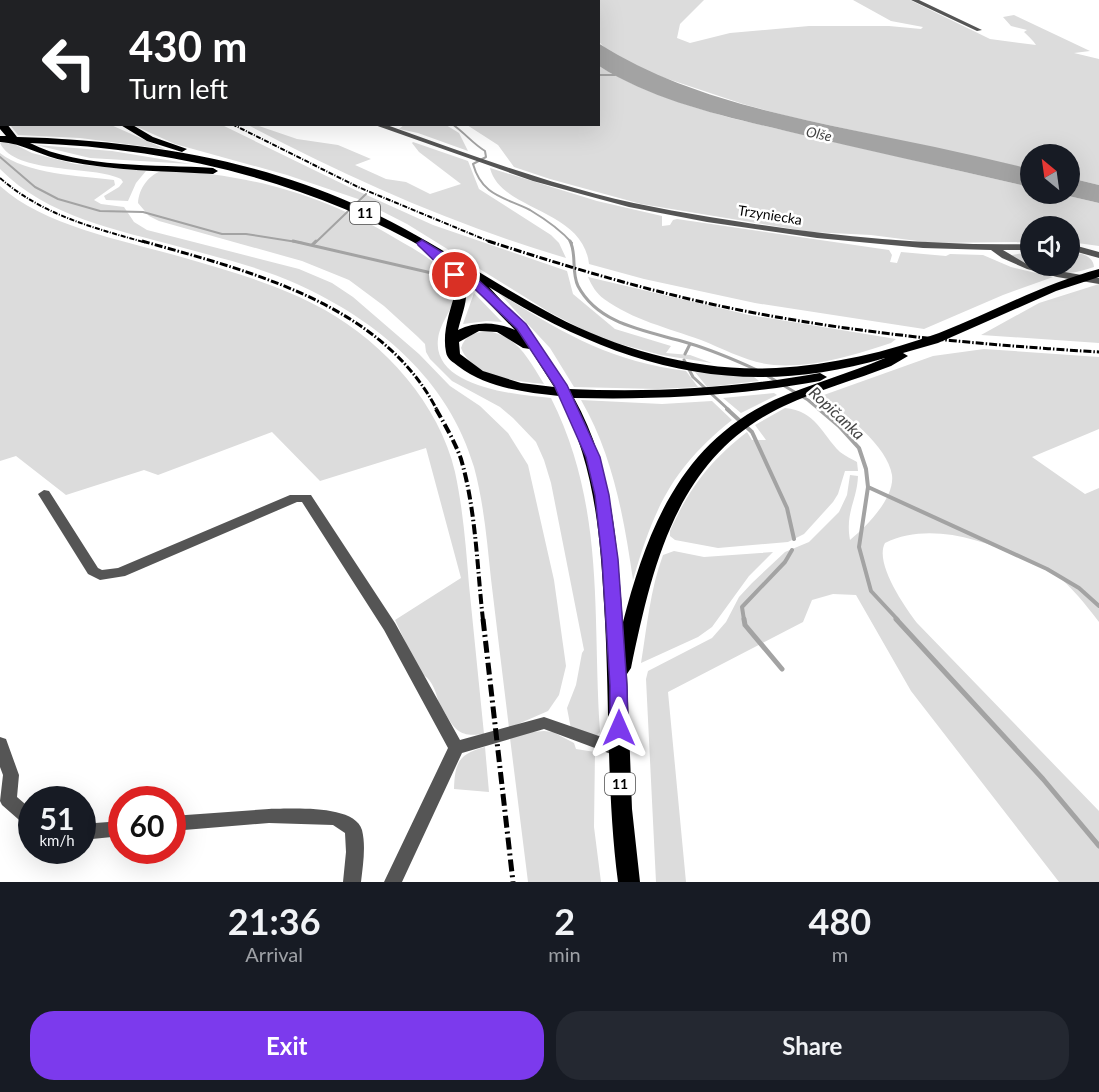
<!DOCTYPE html>
<html lang="en">
<head>
<meta charset="utf-8">
<style>
	body { margin:0; font-family:Lato,sans-serif; background:#242831; color:#f1f3f6; height:100vh; display:flex; flex-direction:column; font-size:22px; white-space:nowrap }
	* { box-sizing:border-box; margin:0 }
	p { font-size:20px; color:#9ea1a6 }
	.icon { flex:none; width:33px; height:33px; fill:none; stroke:currentColor; stroke-width:2; stroke-linecap:round; stroke-linejoin:round }
	.map { position:relative; height:882px; overflow:hidden }
	.panel { display:flex; flex-direction:column; background:#171b24; flex:1 }
	.panel>* { flex:none }
	.guide { position:absolute; left:0px; top:0px; width:600px; height:126px; box-shadow:0 6px 24px #0002; background:#202124; color:#fff; overflow:hidden }
	.needle { width:39px; rotate:331deg }
	.controls { position:absolute; left:1020px; top:144px; display:grid; gap:12px }
	.controls a { display:grid; place-items:center; width:60px; height:60px; border-radius:50%; background:#171b24; box-shadow:0 6px 24px #0002; font-size:30px }
	.speed { position:absolute; left:18px; top:786px; display:flex; gap:12px; font-size:30px; font-weight:700; text-align:center }
	.speed>* { display:grid; place-content:center; width:78px; height:78px; border-radius:50%; background:#171b24; box-shadow:0 6px 24px #0002; line-height:1 }
	.speed small { font-size:15px; font-weight:400 }
	.speed .limit { border:9px solid #d22; background:#fff; color:#111 }
	.pin { position:absolute; display:grid; place-items:center; width:51px; height:51px; color:#fff; margin:-26px; border:3px solid #fff; border-radius:50%; box-shadow:0 2px 6px #0007 }
	.me { position:absolute; width:66px; margin:-33px; rotate:0deg; stroke-linejoin:round; filter:drop-shadow(0 0 4px #0008) }
	.turn { display:flex; align-items:center; gap:21px; height:126px; padding:0 30px; font-size:27px }
	.turn .icon { width:78px; height:78px; stroke-width:2.5 }
	.turn b { display:block; font-size:42px; line-height:51px }
	.eta { display:flex; justify-content:space-evenly; align-items:center; height:102px; text-align:center }
	.eta b { font-size:36px; font-weight:700; line-height:42px }
	.cta { display:flex; gap:12px; margin-top:auto; padding:12px 30px }
	.cta a { flex:1; height:69px; border-radius:24px; background:#7c3aed; color:#fff; font-size:24px; font-weight:700; line-height:69px; text-align:center }
	.cta a+a { background:#242831; color:#f1f3f6 }
	.map>svg:first-child { display:block }
	.green { fill:#dcdcdc }
	.water { fill:#a3a3a3 }
	.lines { fill:none; stroke-linecap:round; stroke-linejoin:round }
	.stream-far3 { stroke:#a3a3a3; stroke-width:2 }
	.stream-far2 { stroke:#a3a3a3; stroke-width:3 }
	.stream-far1 { stroke:#a3a3a3; stroke-width:4 }
	.stream { stroke:#a3a3a3; stroke-width:5 }
	.minor { fill:#555; fill-rule:evenodd }
	.major { fill:#000; fill-rule:evenodd }
	.rail-far3 { stroke:#000; stroke-width:2; stroke-dasharray:5 1.5 1 1.5; stroke-linecap:butt }
	.rail-far2 { stroke:#000; stroke-width:3; stroke-dasharray:8 2 1.5 2; stroke-linecap:butt }
	.rail-far1 { stroke:#000; stroke-width:4; stroke-dasharray:10 3 1.5 3; stroke-linecap:butt }
	.rail { stroke:#000; stroke-width:5; stroke-dasharray:12 4 2 4; stroke-linecap:butt }
	.route { fill:#7c3aed; stroke:#51269a; stroke-width:1.5 }
	.labels { text-anchor:middle; stroke-width:5; stroke-linejoin:round; paint-order:stroke }
	.far-water-label { font-size:14px; font-style:italic; fill:#444; stroke:#fff }
	.shield { fill:#fff; stroke:#4c4c4c; stroke-width:1.5 }
	.shield-label { font-size:14px; font-weight:bold; fill:#000 }
	.far-street-label { font-size:14px; fill:#000; stroke:#fff }
	.water-label { font-size:16px; font-style:italic; fill:#444; stroke:#fff }
</style>
</head>
<body>
<div class="map">
<svg width="1099" height="882" viewBox="0 0 1099 882">
	<rect width="100%" height="100%" fill="#fff"/>
	<path class="green" d="M592,0H704L680,24L677,38L690,43L730,33L809,26H889L921,29L923,27L891,21L853,0H910L990,39L1036,45C1033,40 1028,36 1024,32L1027,30L1011,26L1003,17L1014,15L1090,51L1074,53L1099,59V185L1070,178V154H1030V169L787,116L743,104L620,63L599,42L598,2H591Z
		M599,66C639,91 686,105 731,118L1030,187V194H1060L1099,203V246L1070,242V226H1030V242L933,243L871,235L811,232L641,204L550,179L514,167L498,145L467,125L598,124Z
		M10,125H111L165,149L80,138L18,135Z
		M133,125H222L351,188L433,225L567,271L573,294L615,329L671,346L666,353L690,355L712,363L661,355L601,339L549,312L407,224L358,199L287,175L175,144Z
		M248,125H256L297,139L338,145L371,159L355,165L386,179L406,182L430,194L461,184L419,152L412,143L413,142L468,161L479,189L551,235L559,243L566,258C457,226 349,178 248,125Z
		M404,125H446L459,133L468,151L418,133L399,129Z
		M0,143H12L32,153L75,164L146,171L136,183L128,201L106,200L104,196L119,187L123,182L121,179C94,165 15,175 0,143Z
		M36,145L112,151L191,164L90,158Z
		M0,153C26,174 81,176 114,180L115,185L94,200L101,204L124,207L134,222L147,230L299,269L332,283L353,297L419,354L450,386L480,406L508,433L528,465L554,580L566,666L559,695L548,711L509,728C503,679 497,629 491,579C487,542 484,504 474,467C449,380 377,320 297,284C260,267 220,258 180,247C118,230 47,217 0,169Z
		M490,168L597,201L662,216V226L670,225L673,220L677,219L882,249L889,250L892,255L890,262L897,263L901,252L946,256L950,254L983,255L1011,267L1053,277L1003,295L924,329L755,303L644,279L589,264C583,208 500,211 490,168Z
		M164,170C253,175 323,194 400,241C416,250 436,261 448,276C466,300 441,315 438,339C432,388 519,395 551,398C606,508 592,615 600,732L596,736L571,729L567,708L576,685L582,653L584,650L551,483L544,460L536,442L513,418L500,407L452,381L430,359L426,352L425,344L418,337L384,306L349,280L302,261L159,221L149,216L138,203C139,188 149,174 164,170Z
		M0,186C45,227 127,241 185,258C233,272 280,285 325,310C385,344 439,404 455,472C463,509 466,547 469,585C474,635 479,684 484,734C461,737 456,732 445,713C443,709 438,704 438,700C435,689 431,678 420,673L395,620L461,578L426,448L320,481L272,432L158,475L144,470L66,495L16,456L0,461Z
		M1030,252V266H1070V252C1080,253 1093,255 1094,267C1087,269 1078,272 1070,273C1052,275 1029,265 1013,258L1012,255Z
		M588,277L749,315L896,339L891,343C855,355 813,368 774,365C749,363 724,349 701,340C668,328 633,320 604,299C596,293 592,286 588,277Z
		M1099,284V343L981,335L1039,303Z
		M474,293L502,322L487,321L463,324Z
		M499,293C562,333 610,361 686,371L698,387L658,389L574,387L550,348Z
		M492,332C519,338 530,362 544,384C517,381 473,378 461,348C465,334 478,331 492,332Z
		M984,349L1099,357V429L1032,457L1085,494L1099,488V622C1086,605 1072,587 1055,574C1046,567 1033,563 1022,558C981,539 928,522 885,543C874,563 905,607 917,623L1099,811V882H1059L911,691L856,595L833,594L812,600L803,622L668,692L686,882H656L646,679L648,671L712,638L726,622L739,597L752,583L785,552L809,542L839,512L847,495L850,475L858,476C857,501 845,512 850,540C866,527 895,498 892,475C888,446 844,413 821,396L933,356Z
		M695,372L754,377L759,381L707,387Z
		M774,393L777,395L741,413L723,398Z
		M581,400L662,404L712,401L732,420C672,468 654,508 633,580C624,518 613,455 581,400Z
		M785,408C816,411 821,433 840,452C845,456 852,459 857,462L858,471H845L838,494L833,502L804,534L788,542L718,548L675,540L670,536V531C689,488 711,460 747,432L752,440H766L755,425Z
		M674,551L704,557L773,552L749,576L712,627L698,637L641,663C647,627 650,590 663,555Z
		M544,731L553,732L574,743L576,749L595,752L594,827L601,882H528L510,738L532,732Z
		M485,747L489,792L454,789C455,763 458,754 485,747Z"/>
	<path class="water" d="M598,43C675,92 763,111 852,130C911,142 971,154 1030,169V187C949,168 868,151 786,131C723,116 654,101 599,66Z
		M1070,178L1099,185V203L1060,194H1070Z"/>
	<g class="lines">
		<path class="stream-far3" d="M600,75H615
			M452,124C465,133 472,143 485,151L486,157L473,164C482,196 504,197 530,210C545,219 560,229 572,243
			M0,157L35,187L58,199L100,211L143,212L222,234H246L303,243
			M315,243L366,194"/>
		<path class="stream-far2" d="M293,241L436,274
			M570,241C577,254 571,272 578,286C599,326 649,331 688,343C712,350 735,360 757,370
			M313,244L316,241
			M685,354L690,344
			M684,360L693,377L729,410
			M766,375L808,400L820,410"/>
		<path class="stream-far1" d="M727,409L752,432L787,508L794,539
			M819,409L839,426L859,448L866,469L868,487L859,547L871,591L898,620
			M868,487L1047,569L1079,588L1099,606
			M744,620L742,607L785,562L792,550"/>
		<path class="stream" d="M744,619L745,625L782,669
			M896,619L1043,779L1099,846"/>
		<path class="minor" d="M125,0H131L132,2H126Z
			M911,0H919L982,30L977,31Z
			M372,124H384C454,149 524,175 596,194C646,207 697,215 748,223C842,237 935,246 1030,244V250H1003L1030,266L1099,278V284L1057,277L1027,269L1002,258L991,250L923,248L817,238L707,222L629,207L533,181Z
			M1070,244L1099,252V258L1070,250Z
			M44,490L49,491L98,568L102,570L118,568L290,495H311L395,623L460,740L544,717L625,745L627,750L625,755L619,757L544,729L462,753L402,882H384L448,748L384,630L302,502H297L125,576L100,580L88,574L38,494Z
			M0,737L6,739L19,775L17,797L32,810V828L26,826L2,805L0,801L3,775L0,767Z
			M269,809C291,809 354,804 362,830C366,846 363,865 361,882H343L346,852L345,833L333,825L269,823L172,831V816Z
			M122,821V836L82,840V824Z"/>
		<path class="major" d="M55,0H63V2H55Z
			M2,103V111L0,112V104Z
			M0,120L2,124H7L17,137C131,140 249,157 354,204C425,235 487,280 555,316C622,351 700,372 776,368C832,365 887,352 939,333C993,312 1043,284 1099,269V277L1056,291L938,343L903,353L908,356L891,366C855,380 818,390 784,406C677,456 653,563 631,668L627,674L632,809L640,882H618C606,790 610,697 604,604C600,531 594,462 559,396C524,392 487,388 458,366C453,362 447,359 446,352C442,332 450,311 456,290L450,276L432,259L430,256L433,253C309,181 172,148 30,143C81,169 156,164 213,168L218,171L213,174C164,171 114,171 66,161C43,157 23,143 0,142V136H6L0,129ZM451,265L468,275L465,278L467,281L515,330C496,322 477,321 458,330C465,302 475,288 451,265ZM489,287C616,366 736,402 885,358C848,374 810,384 774,400C681,443 647,529 623,622C617,544 613,468 574,398C657,400 738,396 820,381L827,377L820,373C737,388 654,393 569,389L532,334ZM479,331L497,332L523,348L530,349L554,387L521,383L483,371L460,354L459,342Z
			M119,124H131L153,137L187,149L182,152L147,141Z"/>
		<path class="rail-far3" d="M25,2L28,0
			M232,124L358,187L493,243
			M0,178C42,215 94,228 147,243"/>
		<path class="rail-far2" d="M142,241C248,271 382,303 437,410
			M488,241C562,265 635,287 711,304C839,332 969,344 1099,352"/>
		<path class="rail-far1" d="M436,409C445,425 455,442 461,459C476,510 477,567 483,620"/>
		<path class="rail" d="M483,619L513,882"/>
	</g>
	<path class="route" d="M422,240L461,264L526,324L567,385L600,457L609,495L618,559L627,686L628,728L625,733L619,736L612,733L610,728V686L602,559L595,495L586,457L554,385L517,329L461,276L451,277L418,245L417,243Z"/>
	<g class="labels">
		<g class="far-water-label">
			<text transform="translate(819 134) rotate(12)" y="5">Olše</text>
		</g>
		<g class="shield">
			<rect x="350" y="202" width="30" height="22" rx="4.5"/>
			<rect x="605" y="773" width="30" height="22" rx="4.5"/>
		</g>
		<g class="shield-label">
			<text x="365" y="218">11</text>
			<text x="620" y="789">11</text>
		</g>
		<g class="far-street-label">
			<text transform="translate(770 215) rotate(9)" y="5">Trzyniecka</text>
		</g>
		<g class="water-label">
			<text transform="translate(837 413) rotate(43)" y="6">Ropičanka</text>
		</g>
	</g>
</svg>
<div class="controls">
<a><svg class="needle" viewBox="-14 -14 28 28"><path d="M0-13l5 13h-10z" fill="#e53935"/><path d="M0 13l5-13h-10z" fill="#9ea1a6"/></svg></a>
<a><svg class="icon" aria-label="sound" viewBox="0 0 24 24"><path d="M4 9h4l5-4v14l-5-4H4zM17 9q2 3 0 6"/></svg></a>
</div>
<div class="speed"><div>51<small>km/h</small></div><div class="limit">60</div></div>
<div class="pin" style="left:455px;top:275px;background:#d93025"><svg class="icon" aria-label="arrive" viewBox="0 0 24 24"><path d="M6 21V4h12l-3 4 3 4H6"/></svg></div>
<svg class="me" style="left:619px;top:728px" viewBox="-20 -20 40 40"><path d="M0-17L14 15 0 8-14 15z" fill="#7c3aed" stroke="#fff" stroke-width="4"/></svg>
<div class="guide">
<div class="turn"><svg class="icon" aria-label="left" viewBox="0 0 24 24"><path d="M17 20v-9H6M10 6l-5 5 5 5"/></svg><div><b>430 m</b>Turn left</div></div>
</div>
</div>
<section class="panel">
<div class="eta">
<div><b>21:36</b><p>Arrival</p></div>
<div><b>2</b><p>min</p></div>
<div><b>480</b><p>m</p></div>
</div>
<div class="cta"><a>Exit</a><a>Share</a></div>
</section>
</body>
</html>
